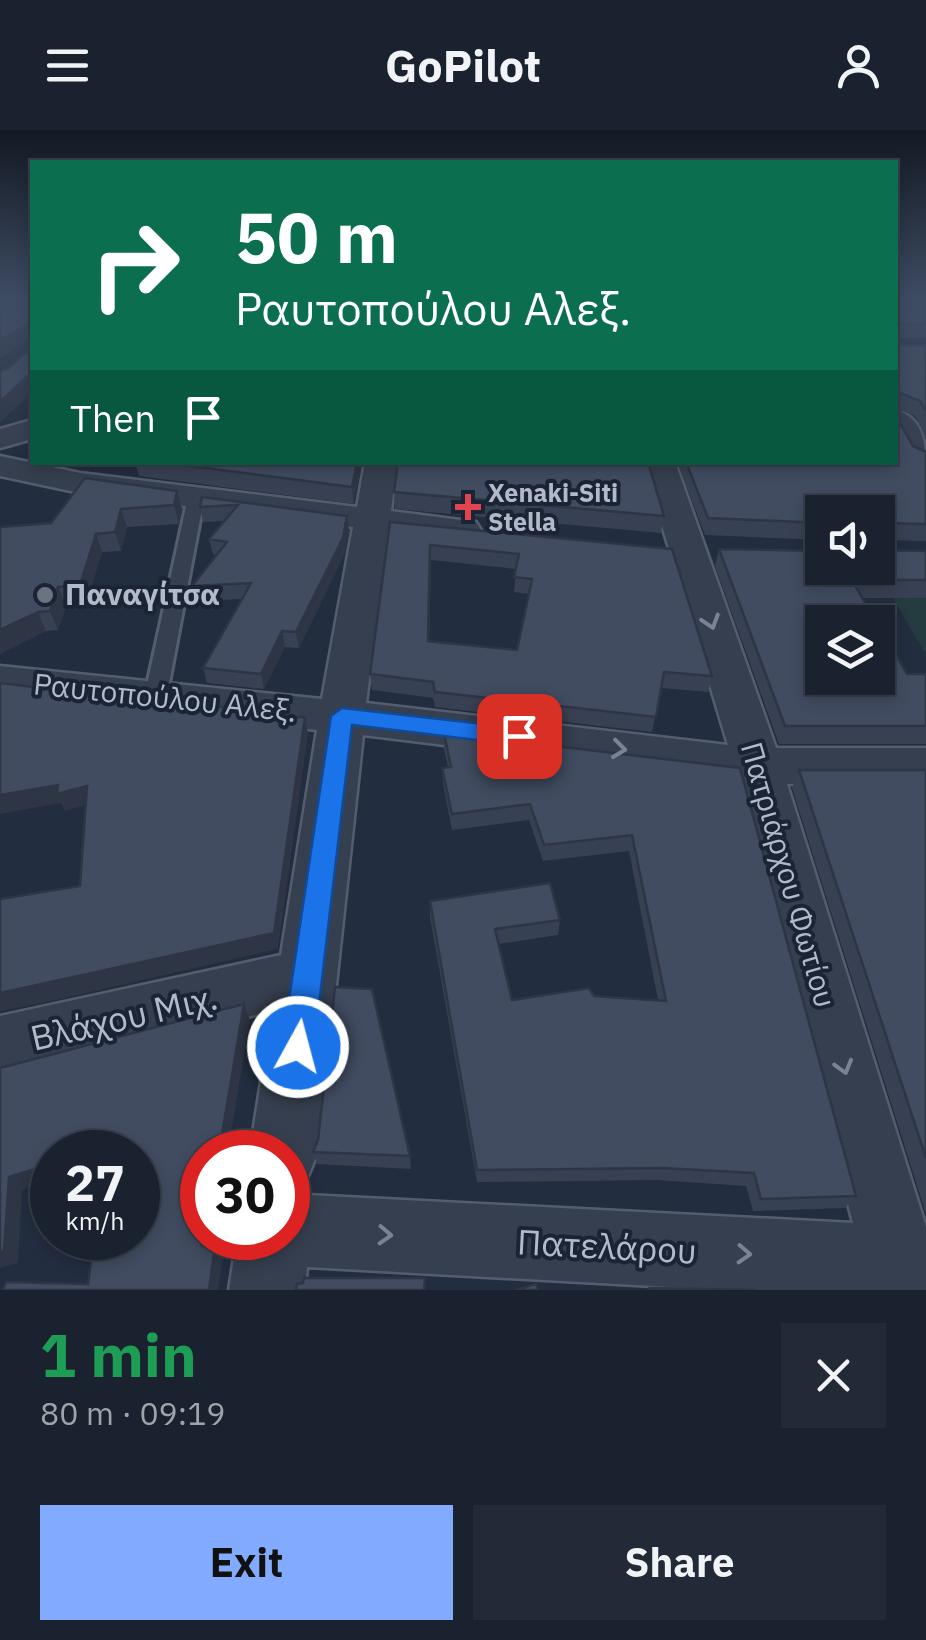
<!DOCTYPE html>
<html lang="en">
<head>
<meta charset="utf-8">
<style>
	body { margin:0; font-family:"IBM Plex Sans",sans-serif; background:#232a37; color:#f1f3f6; height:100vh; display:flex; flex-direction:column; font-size:38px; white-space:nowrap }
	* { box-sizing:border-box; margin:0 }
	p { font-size:32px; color:#9fa4aa }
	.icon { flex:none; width:55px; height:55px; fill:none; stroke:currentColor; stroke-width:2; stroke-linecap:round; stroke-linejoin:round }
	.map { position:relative; height:1160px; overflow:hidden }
	.panel { display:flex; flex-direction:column; background:#1a222f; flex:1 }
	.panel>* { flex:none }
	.banner { position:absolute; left:30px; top:30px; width:868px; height:305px; border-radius:0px; box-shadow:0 5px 15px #0003,0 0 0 2px #383f4b; background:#0b6e4f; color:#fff; overflow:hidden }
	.fabs { position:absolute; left:805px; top:365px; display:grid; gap:20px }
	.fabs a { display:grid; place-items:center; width:90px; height:90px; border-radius:0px; background:#1a222f; box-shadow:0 5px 15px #0003,0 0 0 2px #383f4b; font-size:50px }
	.speed { position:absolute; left:30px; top:1000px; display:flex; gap:20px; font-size:50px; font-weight:700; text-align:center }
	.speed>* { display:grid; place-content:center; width:130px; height:130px; border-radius:50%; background:#1a222f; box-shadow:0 5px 15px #0003,0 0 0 2px #383f4b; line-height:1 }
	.speed small { font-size:25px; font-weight:400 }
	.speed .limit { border:15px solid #d22; background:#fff; color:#111 }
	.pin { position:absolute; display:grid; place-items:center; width:85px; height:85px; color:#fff; margin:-42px; border-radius:20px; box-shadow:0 5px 15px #0006 }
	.me { position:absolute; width:110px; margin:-55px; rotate:7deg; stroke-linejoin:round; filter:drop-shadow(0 0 8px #0008) }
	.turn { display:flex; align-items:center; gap:35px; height:210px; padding:0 40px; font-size:45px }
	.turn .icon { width:130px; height:130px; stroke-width:2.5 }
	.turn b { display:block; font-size:70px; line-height:85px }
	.then { display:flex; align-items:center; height:95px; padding:0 40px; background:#0003; gap:20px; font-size:38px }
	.round { display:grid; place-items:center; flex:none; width:105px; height:105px; border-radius:0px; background:#232a37 }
	.headline { display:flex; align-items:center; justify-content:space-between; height:170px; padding:0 40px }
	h1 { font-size:60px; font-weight:700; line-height:75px; color:#1e9e55 }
	.action { display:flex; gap:20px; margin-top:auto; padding:20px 40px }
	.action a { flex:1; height:115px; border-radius:0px; background:#82abff; color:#111; font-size:40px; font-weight:700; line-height:115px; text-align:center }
	.action a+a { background:#232a37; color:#f1f3f6 }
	header { display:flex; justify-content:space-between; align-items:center; height:130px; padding:0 40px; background:#1a222f; font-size:45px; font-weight:700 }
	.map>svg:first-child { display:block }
	.green { fill:#243b40 }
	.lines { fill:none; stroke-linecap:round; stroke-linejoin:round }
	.lane-casing { stroke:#545d6d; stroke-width:6 }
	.street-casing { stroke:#545d6d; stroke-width:5 }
	.lane { fill:#363f4f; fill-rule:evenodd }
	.street { fill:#363f4f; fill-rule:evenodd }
	.wall { fill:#384153; fill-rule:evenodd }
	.shaded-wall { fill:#2e3544 }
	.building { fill:#414c61; stroke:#2e3544; stroke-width:2.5; fill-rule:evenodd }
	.oneway { stroke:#7a8393 }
	.route { fill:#1a73e8; stroke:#114b97; stroke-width:2.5 }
	.health-dot { fill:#e0444e; stroke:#1b2434; stroke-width:4 }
	.worship-dot { fill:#6b7280; stroke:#1b2434; stroke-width:4 }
	.labels { text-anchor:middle; stroke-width:8; stroke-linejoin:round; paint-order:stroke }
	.far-poi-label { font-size:25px; font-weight:bold; fill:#b2baca; stroke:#1b2434; text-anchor:start }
	.poi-label { font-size:30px; font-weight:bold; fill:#b2baca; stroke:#1b2434; text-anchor:start }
	.street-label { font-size:30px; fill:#b2baca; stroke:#1b2434 }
	.near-street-label { font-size:35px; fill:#b2baca; stroke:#1b2434 }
</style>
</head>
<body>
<header><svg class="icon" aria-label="menu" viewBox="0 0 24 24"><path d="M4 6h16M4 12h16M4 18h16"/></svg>GoPilot<svg class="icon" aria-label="person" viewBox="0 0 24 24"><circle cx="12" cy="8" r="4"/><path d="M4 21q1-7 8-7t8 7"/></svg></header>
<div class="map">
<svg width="926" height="1160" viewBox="0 0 926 1160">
	<rect width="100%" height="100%" fill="#222d3f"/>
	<path class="green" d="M893,468H926V525Z"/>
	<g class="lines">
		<g class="lane-casing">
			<path id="lane" d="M196,363L204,368L166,569L155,577L144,569L188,368Z"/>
		</g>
		<g class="street-casing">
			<path id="street" d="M895,280C923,287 926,314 926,339C898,332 895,304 895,280Z
				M32,290V309L0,318V299Z
				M0,326L80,343L357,377L365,332H397L391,381L476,392L481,400L476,408L463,411L388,401L366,573L728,615L643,332H675L776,618H926V654H787L926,1097V1160H726L307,1137L305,1160H229L237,1108H288V1064L853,1093L738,651L363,605L318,1022L308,1046L288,1055V1022H250L272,881L0,946V886L281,825L317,600L0,566V536L322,569L353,397L80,363L0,346Z"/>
		</g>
		<use href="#lane" class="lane"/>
		<use href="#street" class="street"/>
	</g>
	<path class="wall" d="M895,168H926V208H897V215H926V308L915,286L899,280L900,293L913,316L926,322V411L882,410V420L926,421V468H862L907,544H926V614H779L715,436L719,419L878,438L822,382V410L705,405L677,332H895Z
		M135,332H362L354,374L139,346Z
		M177,361L182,379L179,394L127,397L121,421L102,422L86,474L66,476L58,500L46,501L0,524V397L51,393Z
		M394,362L664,386L661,403L395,379Z
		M202,367L349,401L345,423L299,518L285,517L264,559L207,553L203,538L242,469L196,471L192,456L217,425L213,424L209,409L224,391L203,392L200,377Z
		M390,392L672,419L712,546L708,562L661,558L652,602L435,577L433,568L372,560L370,544ZM431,430L516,439L514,462L529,464L517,520L429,511Z
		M444,603L740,638L856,1066L845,1078L753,1081L746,1056L657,1050L477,1052L430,787V771L560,790L558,805L499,814L512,870L594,866L658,870L629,721L543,731L529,690L452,700L443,654L442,638L448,637L444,619Z
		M799,640H926V1084L792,658Z
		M318,1010L410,1026L411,1039L317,1034L313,1022Z"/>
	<path class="shaded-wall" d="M28,195L32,209L0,228V210Z
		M32,242V262L0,293V272Z
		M357,332H362L354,374L352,357Z
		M177,361L182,379L179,394L174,375Z
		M121,379L127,397L121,421L115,402Z
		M347,386L349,401L345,423L299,518L296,502Z
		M96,404L102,422L86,474L80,455Z
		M58,457L66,476L58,500L50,481Z
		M38,482L46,501L0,524V500Z
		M282,501L285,517L264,559L261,544Z
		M305,587L308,604L278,819L43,873L0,881V863Z
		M58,655L87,656L94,673L65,681L61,673L0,684V665Z
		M244,874L250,890L228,1022H219Z
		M52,1034V1051L22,1060L18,1133L0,1138V1122L9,1047Z
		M204,1108H214L210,1128L202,1116Z
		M215,1115L223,1127L218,1160H209Z"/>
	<path class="building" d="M0,168H32V242L0,272V241L7,239L31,218L28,195L0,210V195L2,189L0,188Z
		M895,168H926V194H897V215H926V281L920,271L898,262L900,293L913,316L926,322V394L882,393V420L926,421V450H852L876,492H822V548H878V494L907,544H926V596H785L719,419L822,421V438H878V382H822V393L708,388L686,332H895Z
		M159,332H357L352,357Z
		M398,332H648L664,386L394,362Z
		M85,348L177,361L174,375L121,379L115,402L96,404L80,455L58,457L50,481L38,482L0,500V397L51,393Z
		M202,367L347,386L343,408L296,502L282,501L261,544L203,538L251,453L192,456L227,412L209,409L238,375L200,377Z
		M390,392L672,419L712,546L664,542L656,587L435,562L433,552L370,544ZM430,415L519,424L514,447L532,449L517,520L428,511Z
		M0,553L77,562L75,568L80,562L277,583L276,588L305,587L274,803L0,863V769L80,756L87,656L57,664L58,655L0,665Z
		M444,603L740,638L856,1066L761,1069L754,1043L662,1038L477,1040L430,771L550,753L560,790L495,799L512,870L589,858L594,866L666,871L632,705L544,715L530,674L452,684L442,638L451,637Z
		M799,640H926V1028Z
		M335,857L372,859L410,1026L313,1022L318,1010Z
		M244,874L219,1022H202V1108H204L202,1116L215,1115L209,1160H3L6,1152L88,1154L94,1108H138V1022H104V1018L89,1022H52V1034L9,1047L4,1121L0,1122V938Z
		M304,1148H425L424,1160H296L297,1154L303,1153Z
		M536,1154L538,1160H516Z
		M650,1158L755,1160H651Z"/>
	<defs><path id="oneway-chevron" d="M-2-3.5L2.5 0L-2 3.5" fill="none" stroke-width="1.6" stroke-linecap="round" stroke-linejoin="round" transform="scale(2.5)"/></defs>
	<g class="oneway">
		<use href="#oneway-chevron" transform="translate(711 492) rotate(72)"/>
		<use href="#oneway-chevron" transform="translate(619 619) rotate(7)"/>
		<use href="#oneway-chevron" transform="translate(844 937) rotate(74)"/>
		<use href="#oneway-chevron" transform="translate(385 1105) rotate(3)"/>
		<use href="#oneway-chevron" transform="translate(744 1124) rotate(3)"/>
	</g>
	<linearGradient id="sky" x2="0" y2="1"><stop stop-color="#131923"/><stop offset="0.51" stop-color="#3e4c63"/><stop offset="1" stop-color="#3e4c63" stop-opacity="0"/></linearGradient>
	<rect width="926" height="331" fill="url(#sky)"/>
	<path class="route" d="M342,578L519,598L530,606L519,615L352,595L314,917L309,928L298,932L287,928L282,917L331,586Z"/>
	<path class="health-dot" d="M463 362h10v10h10v10h-10v10h-10v-10h-10v-10h10z"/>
	<circle class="worship-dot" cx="45" cy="465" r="10"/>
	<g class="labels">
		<g class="far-poi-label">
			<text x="488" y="372">Xenaki-Siti<tspan x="488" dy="29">Stella</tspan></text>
		</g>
		<g class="poi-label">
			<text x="65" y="475">Παναγίτσα</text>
		</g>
		<g class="street-label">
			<text transform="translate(165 568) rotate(6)" y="10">Ραυτοπούλου Αλεξ.</text>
			<text transform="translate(788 745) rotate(74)" y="10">Πατριάρχου Φωτίου</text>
		</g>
		<g class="near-street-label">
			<text transform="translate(124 888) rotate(-13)" y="12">Βλάχου Μιχ.</text>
			<text transform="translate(607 1117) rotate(3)" y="12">Πατελάρου</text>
		</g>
	</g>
</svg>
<div class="fabs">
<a><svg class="icon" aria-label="sound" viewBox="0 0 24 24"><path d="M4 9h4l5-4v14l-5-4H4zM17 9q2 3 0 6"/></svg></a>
<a><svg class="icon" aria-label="layers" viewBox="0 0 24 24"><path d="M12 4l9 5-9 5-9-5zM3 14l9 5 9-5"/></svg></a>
</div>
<div class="speed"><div>27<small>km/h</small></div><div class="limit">30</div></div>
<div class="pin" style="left:519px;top:606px;background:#d93025"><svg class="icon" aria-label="arrive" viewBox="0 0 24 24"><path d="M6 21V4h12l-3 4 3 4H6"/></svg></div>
<svg class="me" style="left:298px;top:917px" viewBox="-20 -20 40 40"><circle r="17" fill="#1a73e8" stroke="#fff" stroke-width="3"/><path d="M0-11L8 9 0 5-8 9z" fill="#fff"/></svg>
<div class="banner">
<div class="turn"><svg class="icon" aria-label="right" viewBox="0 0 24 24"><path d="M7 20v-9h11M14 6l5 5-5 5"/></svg><div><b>50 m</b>Ραυτοπούλου Αλεξ.</div></div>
<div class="then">Then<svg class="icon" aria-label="arrive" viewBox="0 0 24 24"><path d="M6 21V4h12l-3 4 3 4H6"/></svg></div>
</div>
</div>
<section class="panel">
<div class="headline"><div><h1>1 min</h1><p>80 m · 09:19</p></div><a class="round"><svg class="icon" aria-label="close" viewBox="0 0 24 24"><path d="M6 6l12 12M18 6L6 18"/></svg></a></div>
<div class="action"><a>Exit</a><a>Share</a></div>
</section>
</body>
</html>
